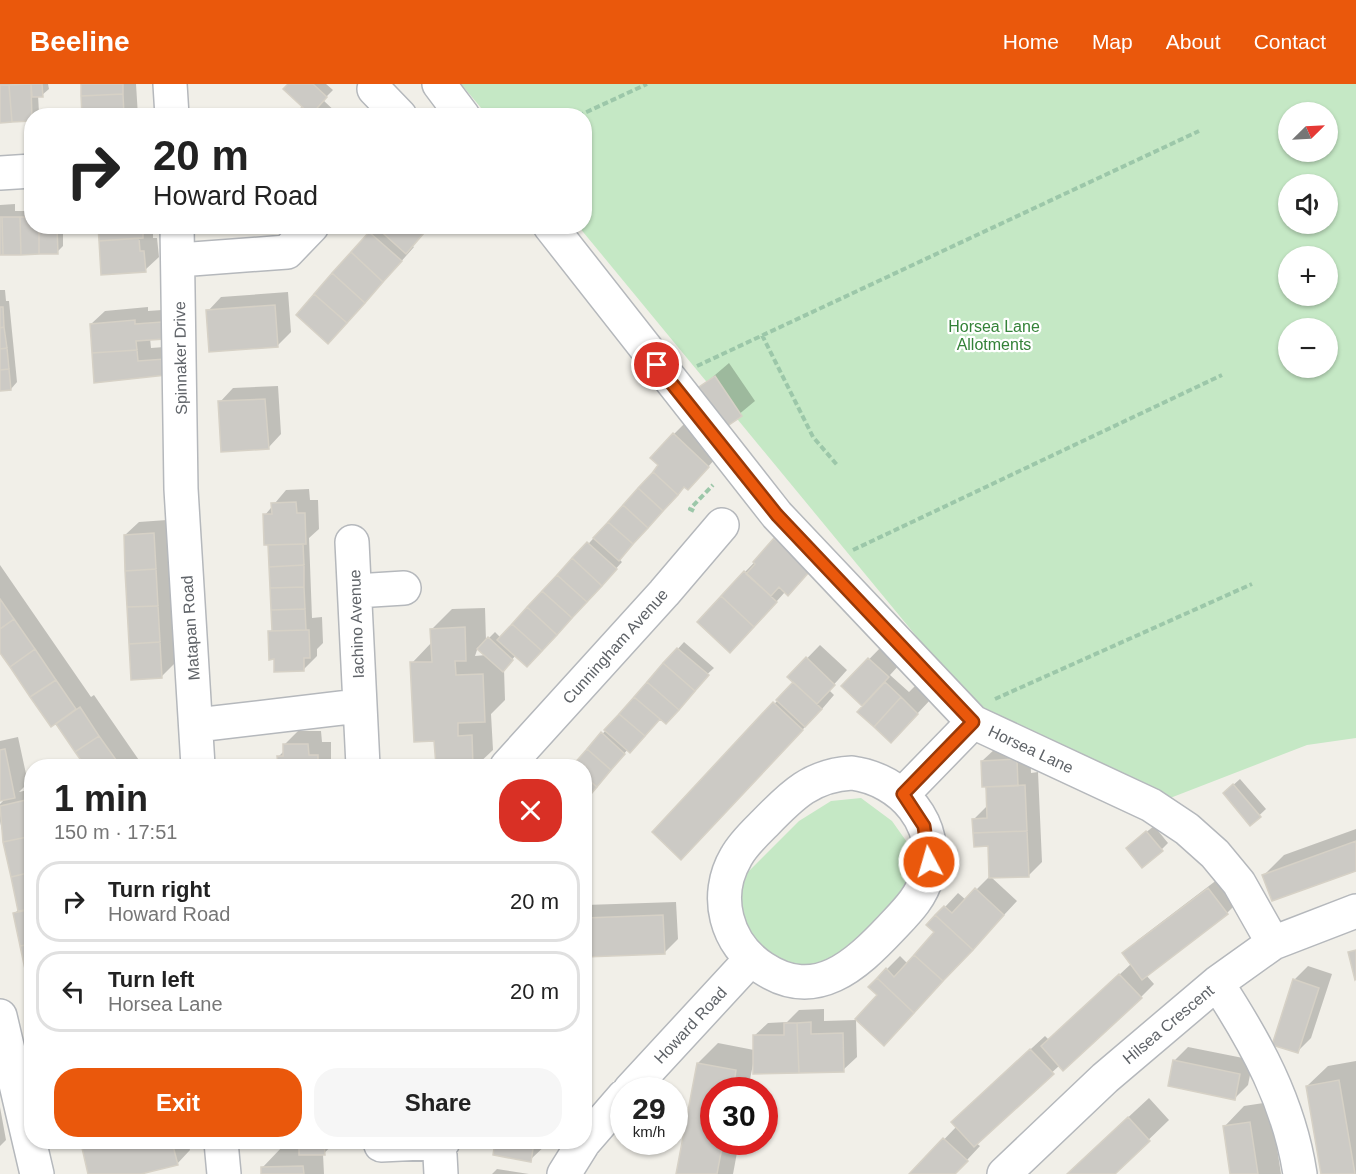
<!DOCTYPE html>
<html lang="en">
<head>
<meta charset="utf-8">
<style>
	body { margin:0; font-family:Helvetica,sans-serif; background:#f6f6f6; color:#222; height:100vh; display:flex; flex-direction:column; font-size:22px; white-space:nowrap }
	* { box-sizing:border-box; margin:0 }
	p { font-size:20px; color:#767676 }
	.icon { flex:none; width:33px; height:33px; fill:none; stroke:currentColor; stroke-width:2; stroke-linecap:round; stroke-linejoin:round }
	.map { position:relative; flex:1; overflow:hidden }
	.side { position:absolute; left:24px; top:675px; width:568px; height:390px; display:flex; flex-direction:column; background:#fff; border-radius:24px; box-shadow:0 2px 4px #0004 }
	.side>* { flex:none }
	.top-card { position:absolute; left:24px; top:24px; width:568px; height:126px; border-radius:24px; box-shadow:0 2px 4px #0004; background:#fff; color:#222; overflow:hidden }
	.needle { width:39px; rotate:66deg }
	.buttons { position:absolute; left:1278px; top:18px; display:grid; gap:12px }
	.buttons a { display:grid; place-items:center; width:60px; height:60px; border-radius:50%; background:#fff; box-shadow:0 2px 4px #0004; font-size:30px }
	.speed { position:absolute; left:610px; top:993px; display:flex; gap:12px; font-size:30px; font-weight:700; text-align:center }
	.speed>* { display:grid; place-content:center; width:78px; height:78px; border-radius:50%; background:#fff; box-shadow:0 2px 4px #0004; line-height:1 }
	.speed small { font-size:15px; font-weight:400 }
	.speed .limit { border:9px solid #d22; background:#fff; color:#111 }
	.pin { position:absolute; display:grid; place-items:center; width:51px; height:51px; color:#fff; margin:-26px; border:3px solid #fff; border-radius:50%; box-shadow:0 2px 6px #0007 }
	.me { position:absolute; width:66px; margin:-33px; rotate:354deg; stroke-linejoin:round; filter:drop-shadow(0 0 4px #0008) }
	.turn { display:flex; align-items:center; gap:21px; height:126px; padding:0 30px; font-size:27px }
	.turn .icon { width:78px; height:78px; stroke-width:2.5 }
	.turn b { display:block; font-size:42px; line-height:51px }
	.round { display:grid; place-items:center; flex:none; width:63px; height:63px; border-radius:24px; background:#f6f6f6 }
	.headline { display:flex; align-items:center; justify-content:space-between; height:102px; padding:0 30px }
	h1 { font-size:36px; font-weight:700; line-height:45px }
	.button { display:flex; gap:12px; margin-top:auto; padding:12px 30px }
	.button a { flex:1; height:69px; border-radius:24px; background:#ea580c; color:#fff; font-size:24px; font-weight:700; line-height:69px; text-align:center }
	.button a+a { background:#f6f6f6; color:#222 }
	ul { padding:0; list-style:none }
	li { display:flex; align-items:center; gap:18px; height:81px; margin:0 12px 9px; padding:0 18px; border:3px solid #e0e0e0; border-radius:24px }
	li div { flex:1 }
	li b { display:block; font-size:22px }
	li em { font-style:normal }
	header { display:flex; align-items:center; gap:36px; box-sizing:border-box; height:84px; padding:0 30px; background:#ea580c; color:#fff }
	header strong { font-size:28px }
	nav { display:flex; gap:33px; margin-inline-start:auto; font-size:21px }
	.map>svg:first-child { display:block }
	.green { fill:#c5e8c5; fill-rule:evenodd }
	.shadow { fill:#0003; fill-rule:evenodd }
	.building { fill:#cccac5; stroke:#d6d1c6; stroke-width:1.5 }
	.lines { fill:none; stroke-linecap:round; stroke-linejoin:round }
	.minor-casing { stroke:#b5b8bc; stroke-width:36 }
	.path { stroke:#9cc7a9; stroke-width:4; stroke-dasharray:6 3; stroke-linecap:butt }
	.minor { stroke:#fff; stroke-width:33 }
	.route-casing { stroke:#983908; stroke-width:15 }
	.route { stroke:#ea580c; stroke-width:10 }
	.labels { text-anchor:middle; stroke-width:4.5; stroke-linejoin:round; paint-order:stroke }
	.park-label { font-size:16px; fill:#348238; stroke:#fff }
	.street-label { font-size:16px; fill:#5f6368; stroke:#fff }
</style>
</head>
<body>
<header>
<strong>Beeline</strong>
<nav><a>Home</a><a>Map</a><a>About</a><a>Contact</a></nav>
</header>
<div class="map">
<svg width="1356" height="1090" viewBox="0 0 1356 1090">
	<rect width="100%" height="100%" fill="#f1efe8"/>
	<path class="green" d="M461,0H1356V654L1307,661L1165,716L978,627L579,143L585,142V32L487,31ZM1288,28H1328V68H1288ZM1288,100H1328V140H1288ZM1288,172H1328V212H1288ZM1288,244H1328V284H1288Z
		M861,714L892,737L909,761L913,795L898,820L837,878L787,887L742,843L738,813L748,788L799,737L831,717Z"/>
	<path class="shadow" d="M0,0H48L49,5L42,11H38L39,29L36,32L0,37Z
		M82,0H136L138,32H84Z
		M290,0H326L333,6L323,16L340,32H296L304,23Z
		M15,120V127H32V142H63V162L57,168L0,169V121Z
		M99,142H153V154H157L159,173L145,186Z
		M377,142L414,163L342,244L370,149Z
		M0,206H5L6,217H9L17,298L11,305L0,306Z
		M288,208L291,248L278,261L208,227L221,213Z
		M148,223V227L176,225L150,254L151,264L178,262L179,276L141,291L91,240L105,227Z
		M729,279L755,317L726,341L701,303Z
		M278,302L281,350L268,364L220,318L233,304Z
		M687,337L721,368L701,391L685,402L619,475L622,478L533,575L516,571L504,585L505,616L491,630L493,666L476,682H437L436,656L412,579L432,558V545L452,525L485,524L486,557L495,548L501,554L654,389L674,350ZM478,563L486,571L475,572Z
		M309,405L310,416H318L319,445L309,454L312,534L322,533L323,559L317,565V572L304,585L270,548L273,545L270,459L265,431L286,406Z
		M167,436L175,579L161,593L125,451L139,438Z
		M789,442L822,473L785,508L744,554L745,488Z
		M0,481L91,613L94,611L143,682H87L0,566Z
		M684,558L714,584L660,634L637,660L628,665L585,717V682H574Z
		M820,561L847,586L829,606L834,611L822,625L701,753L654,748L795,598L789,593Z
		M883,561L901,579L890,591L909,608L916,601L931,615L904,644L867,615L843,602Z
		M298,647H321L322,658H331V682H279V672L284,667V661Z
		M18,653L28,699L19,708L32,705V907L15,829L19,825L0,737V720L6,714L0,715V657Z
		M1030,662L1031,689L1038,688L1042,778L1028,792L991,793L1017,817L897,946L879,911L887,885L900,872L908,880L937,848L928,841L945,823L958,809L966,816L991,791L990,760L974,735L988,721L982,677L996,664Z
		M1240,695L1266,725L1250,740L1231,703Z
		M1154,742L1168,759L1162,765L1134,758Z
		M1356,745V785L1264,791L1284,771Z
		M1222,792L1240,816L1227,829L1146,891L1154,900L1141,913L1060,981L976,1059L980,1062L954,1090H911L957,1042L966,1025L1045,952L1049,956L1132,879L1124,869L1138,856Z
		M676,818L678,855L664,869L585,872V821Z
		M1308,882L1332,890L1311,954L1297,968L1294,896Z
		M824,925V937L856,936L857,973L843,986L753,980L748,1006H714V1058H739L733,1090H678L698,979L718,959L754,966V952L768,939L787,938L799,926Z
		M1188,963L1253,976L1248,1001L1235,1014L1175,976Z
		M1356,977V1090H1323L1307,1002L1328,982Z
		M1149,1014L1169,1036L1113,1090H1067Z
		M1270,1018L1281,1090H1232L1224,1043L1244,1022Z
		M0,1023L6,1056L0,1062Z
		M90,1058H188L190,1066L177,1080L135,1090H90L83,1064Z
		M300,1058H336L323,1070L324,1090H262V1084L282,1063H300Z
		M497,1058H549L530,1076L494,1070Z
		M497,1085L529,1090H492Z"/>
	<path class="building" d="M31,0H42L43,13H32Z
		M31,0L32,37L12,38L9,1Z
		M81,0H123V10L81,12Z
		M288,0H313L327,13L311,31L283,5Z
		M0,1H9L12,38L0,39Z
		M123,10L124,32H82L81,12Z
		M302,23L311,31L312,32H294Z
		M0,133H2L3,171H0Z
		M2,133H20L21,171H3Z
		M20,133H32V142H39V170L21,171Z
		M39,142H57L58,170H39Z
		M98,142H143V154L99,157Z
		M375,142H417L424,149L406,170Z
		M417,142H430L424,149Z
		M369,148L402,177L383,198L351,168Z
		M139,154L140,167H144L146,188L101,191L99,157Z
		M351,168L383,198L365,219L332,189Z
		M332,189L365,219L347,239L314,210Z
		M314,210L347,239L328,260L296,231Z
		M275,221L278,263L209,268L206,226Z
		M0,223H3L4,243L0,244Z
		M135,236V240L162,238L164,255L136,257L137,266L92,269L90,240Z
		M4,243L7,264L0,265V244Z
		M7,264L9,285L0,286V265Z
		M137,266L138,277L165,275L166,291L94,299L92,269Z
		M9,285L11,306L0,307V286Z
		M715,292L742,332L726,343L699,303Z
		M265,315L269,365L221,368L218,317Z
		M673,349L709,383L688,406L684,403L678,411L653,388L658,381L650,374Z
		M653,388L678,411L663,427L638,404Z
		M638,404L663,427L648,444L623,421Z
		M296,418L297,429H305L306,460L264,461L263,430H272L271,419Z
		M623,421L648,444L633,460L608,438Z
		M608,438L633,460L619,477L593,454Z
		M154,449L156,485L125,487L124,451Z
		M774,454L810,487L788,512L779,503L771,512L746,490L755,480L753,478Z
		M587,458L617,485L602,502L572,474Z
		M303,460L304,481L269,483L268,461Z
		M572,474L602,502L587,518L557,491Z
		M304,481V503L270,504L269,483Z
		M156,485L158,522L127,523L125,487Z
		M744,487L777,518L754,543L721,512Z
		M557,491L587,518L572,534L542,507Z
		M304,503L305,525L271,526L270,504Z
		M542,507L572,534L557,551L527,523Z
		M721,512L754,543L730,569L697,538Z
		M0,515L14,535L0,545Z
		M158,522L160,558L129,560L127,523Z
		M527,523L557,551L542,567L512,540Z
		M305,525L306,546L272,547L271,526Z
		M14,535L35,565L10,583L0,569V545Z
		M512,540L542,567L527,583L497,556Z
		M465,543L466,577H455L456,591L483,590L485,638L458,639V652L472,651L473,682H436L434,657L414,658L410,578H432L430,545Z
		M306,546H309L310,574H304V587L274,588V575L269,576L268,547Z
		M488,553L513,576L503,588L477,565Z
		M160,558L162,594L131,596L129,560Z
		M677,564L709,591L695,607L663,579Z
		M35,565L56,596L30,613L10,583Z
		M806,573L835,601L817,620L787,593Z
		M868,574L889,593L862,622L841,602Z
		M663,579L695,607L679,626L647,598Z
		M56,596L76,625L51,643L30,613Z
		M647,598L679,626L666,640L634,613Z
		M793,598L822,625L805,643L776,616Z
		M885,598L901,613L874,643L857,628Z
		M634,613L660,635L645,652L619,630Z
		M901,613L918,630L891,659L874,643Z
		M773,618L803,646L681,776L652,748Z
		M80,623L99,652L75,668L56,640Z
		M619,630L645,652L630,669L604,646Z
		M601,648L625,670L611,686L587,665Z
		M99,652L119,680L115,682H85L75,668Z
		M283,660H308L309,671H318V682H278L277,672H283Z
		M5,665L15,714L0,717V666Z
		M587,665L611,686L597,703L585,693V682H572Z
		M1017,675L1018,702L982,703L981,677Z
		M585,693L597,703L585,717Z
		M1233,700L1261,733L1250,742L1223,709Z
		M1025,701L1027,747L973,749L972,735L987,734L986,703Z
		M26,716L32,752L3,758L0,722Z
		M1027,747L1029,793L989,794L988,762L974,763L973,749Z
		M1146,747L1163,767L1142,784L1126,764Z
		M32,752V788L11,793L3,758Z
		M1356,757V787L1272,817L1262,791Z
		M32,788V825L18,827L11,793Z
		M975,804L1004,831L973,866L935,831L944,822L952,829Z
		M1208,804L1228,830L1142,896L1122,869Z
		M32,825V860L20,862L13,829Z
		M663,831L665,870L585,873V834Z
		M935,831L973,866L943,897L914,871L934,848L926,841Z
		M32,860V898L28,899L20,862Z
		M1356,866V895L1355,896L1348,868Z
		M914,871L943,897L914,929L877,894L886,884L894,893Z
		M1119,890L1142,914L1063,987L1041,962Z
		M877,894L914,929L884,962L855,935L877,911L868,903Z
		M1293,895L1319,904L1298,969L1272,961Z
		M811,938V950L843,949L844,988L799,989L797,939Z
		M784,939H797L799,989L753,990V951H784Z
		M1030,965L1054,990L974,1063L951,1038Z
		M1173,976L1240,990L1235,1016L1168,1002Z
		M697,979L736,986L733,1006H714V1058H723L717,1090H676Z
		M1339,996L1355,1090H1321L1306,1002Z
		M1128,1033L1150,1057L1115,1090H1067Z
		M1250,1038L1258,1090H1230L1223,1042Z
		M943,1054L968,1077L955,1090H909Z
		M108,1058H172L178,1081L141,1090H88L82,1064Z
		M291,1058H332H324L325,1071H299V1059Z
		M495,1058H534L531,1078L493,1071Z
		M303,1082L304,1090H261V1083Z"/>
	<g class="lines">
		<g class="minor-casing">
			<path id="minor" d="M170,0L172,32
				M439,0L463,32
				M374,5L400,32
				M0,89L32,87
				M177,142L181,405L198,682
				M550,142L777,431L973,638L1151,721L1187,745L1215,770L1239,799L1273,859
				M179,176L287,168L312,142
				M352,458L363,682
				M356,507L404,504
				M197,641L358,622
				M507,682L664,509L722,441
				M852,689C902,696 941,740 927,792C921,814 906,828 891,844C856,881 816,919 763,884C726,860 713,812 736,773C743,760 755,749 765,739C792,711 812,691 852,689Z
				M903,710L973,638
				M1217,899C1256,959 1289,1018 1300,1090
				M0,932L37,1090
				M630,1006L751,875
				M585,1057L624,1012
				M221,1058L224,1090
				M380,1058L381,1061L443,1058
				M440,1071L441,1090
				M564,1090L584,1058
				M1004,1090L1105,994L1217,899L1273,859L1356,827"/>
		</g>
		<path class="path" d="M578,32L647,0
			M762,251L813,353L838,382
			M697,282L1199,47
			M694,427L690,425L713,401
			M853,466L1222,291
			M995,615L1252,500"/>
		<use href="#minor" class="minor"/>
	</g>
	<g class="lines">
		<g class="route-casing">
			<path id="route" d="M657,281L777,431L973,638L903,710L924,742L929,778"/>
		</g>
		<use href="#route" class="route"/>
	</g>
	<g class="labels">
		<g class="park-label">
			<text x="994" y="248">Horsea Lane<tspan x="994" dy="18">Allotments</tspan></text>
		</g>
		<g class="street-label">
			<text transform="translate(180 274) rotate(-91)" y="6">Spinnaker Drive</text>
			<text transform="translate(356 540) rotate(-92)" y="6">Iachino Avenue</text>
			<text transform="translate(190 544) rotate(-94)" y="6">Matapan Road</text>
			<text transform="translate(615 562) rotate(-48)" y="6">Cunningham Avenue</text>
			<text transform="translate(1031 665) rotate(25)" y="6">Horsea Lane</text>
			<text transform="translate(1168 940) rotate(-40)" y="6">Hilsea Crescent</text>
			<text transform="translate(690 941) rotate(-47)" y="6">Howard Road</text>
		</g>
	</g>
</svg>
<div class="buttons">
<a><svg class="needle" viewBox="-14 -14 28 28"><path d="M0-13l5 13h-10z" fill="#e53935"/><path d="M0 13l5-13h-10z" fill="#767676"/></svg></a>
<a><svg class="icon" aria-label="sound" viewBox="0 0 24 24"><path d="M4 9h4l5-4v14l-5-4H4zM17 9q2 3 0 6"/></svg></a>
<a>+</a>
<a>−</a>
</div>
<div class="speed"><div>29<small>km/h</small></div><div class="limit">30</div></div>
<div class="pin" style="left:657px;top:281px;background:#d93025"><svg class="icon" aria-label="arrive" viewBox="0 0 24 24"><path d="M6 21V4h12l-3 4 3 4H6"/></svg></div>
<svg class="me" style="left:929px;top:778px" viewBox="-20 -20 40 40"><circle r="17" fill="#ea580c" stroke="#fff" stroke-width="3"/><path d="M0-11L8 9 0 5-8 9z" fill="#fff"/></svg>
<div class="top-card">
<div class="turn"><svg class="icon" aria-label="right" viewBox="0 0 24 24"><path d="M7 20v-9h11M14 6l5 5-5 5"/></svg><div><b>20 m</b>Howard Road</div></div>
</div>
<section class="side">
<div class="headline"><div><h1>1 min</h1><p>150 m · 17:51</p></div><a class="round" style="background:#d93025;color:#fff"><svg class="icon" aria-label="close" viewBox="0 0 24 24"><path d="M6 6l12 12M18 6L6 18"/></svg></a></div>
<ul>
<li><svg class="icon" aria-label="right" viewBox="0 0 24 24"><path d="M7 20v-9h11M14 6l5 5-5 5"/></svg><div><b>Turn right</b><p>Howard Road</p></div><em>20 m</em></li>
<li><svg class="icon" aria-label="left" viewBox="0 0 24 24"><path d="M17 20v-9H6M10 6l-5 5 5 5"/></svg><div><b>Turn left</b><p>Horsea Lane</p></div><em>20 m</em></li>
</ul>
<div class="button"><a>Exit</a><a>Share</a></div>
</section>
</div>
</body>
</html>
